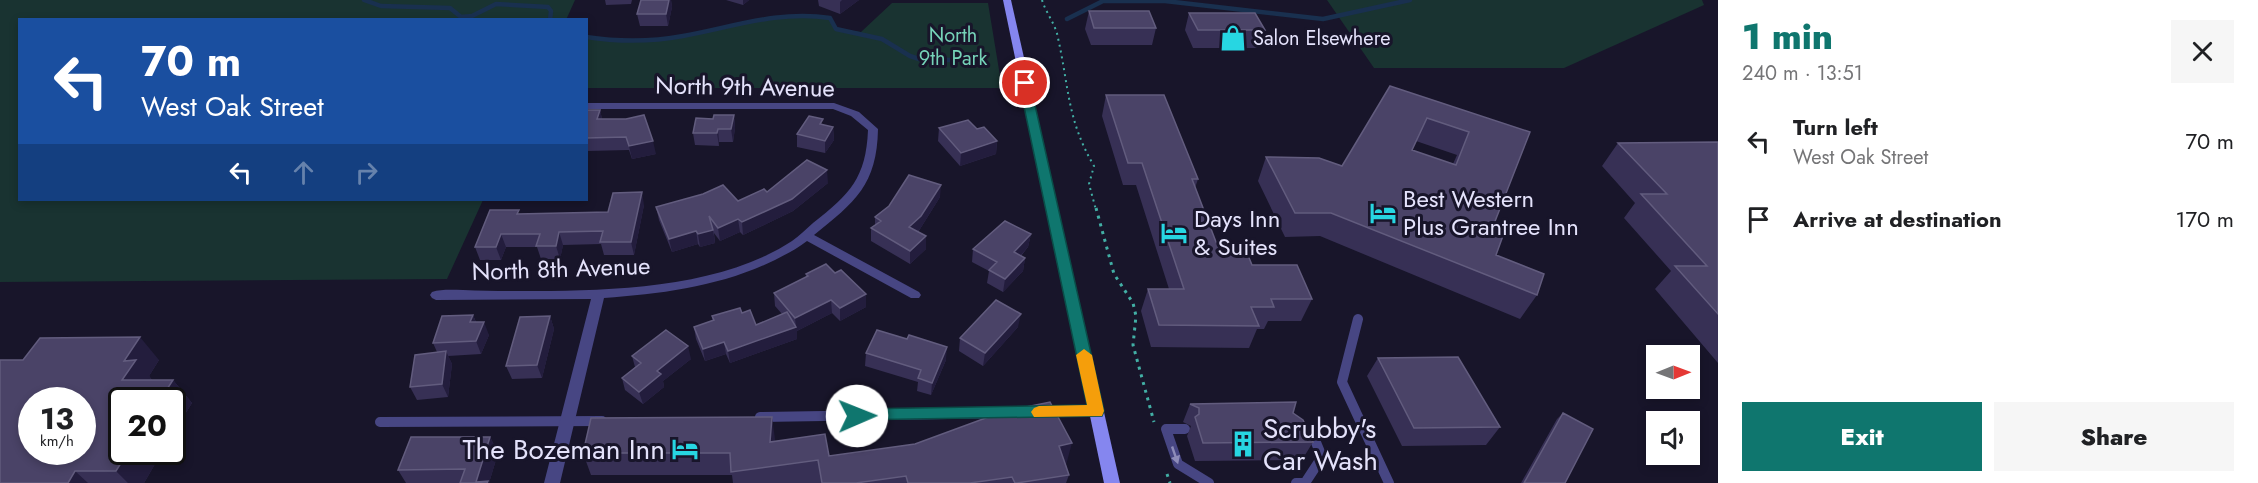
<!DOCTYPE html>
<html lang="en">
<head>
<meta charset="utf-8">
<style>
	body { margin:0; font-family:Jost,sans-serif; background:#f6f6f6; color:#202124; height:100vh; display:flex; flex-direction:column; font-size:22px; white-space:nowrap }
	* { box-sizing:border-box; margin:0 }
	p { font-size:20px; color:#757577 }
	.icon { flex:none; width:33px; height:33px; fill:none; stroke:currentColor; stroke-width:2; stroke-linecap:round; stroke-linejoin:round }
	.map { position:relative; flex:1; overflow:hidden }
	.side { display:flex; flex-direction:column; background:#fff; width:540px }
	.side>* { flex:none }
	.hud { position:absolute; left:18px; top:18px; width:570px; height:183px; border-radius:0px; box-shadow:0 3px 9px #0003; background:#1a4fa0; color:#fff; overflow:hidden }
	.needle { width:39px; rotate:89deg }
	.tools { position:absolute; left:1646px; top:345px; display:grid; gap:12px }
	.tools a { display:grid; place-items:center; width:54px; height:54px; border-radius:0px; background:#fff; box-shadow:0 3px 9px #0003; font-size:30px }
	.speed { position:absolute; left:18px; top:387px; display:flex; gap:12px; font-size:30px; font-weight:700; text-align:center }
	.speed>* { display:grid; place-content:center; width:78px; height:78px; border-radius:50%; background:#fff; box-shadow:0 3px 9px #0003; line-height:1 }
	.speed small { font-size:15px; font-weight:400 }
	.speed .limit { border:3px solid #111; border-radius:9px; background:#fff; color:#111 }
	.pin { position:absolute; display:grid; place-items:center; width:51px; height:51px; color:#fff; margin:-26px; border:3px solid #fff; border-radius:50%; box-shadow:0 2px 6px #0007 }
	.me { position:absolute; width:66px; margin:-33px; rotate:89deg; stroke-linejoin:round; filter:drop-shadow(0 0 4px #0008) }
	.turn { display:flex; align-items:center; gap:21px; height:126px; padding:0 24px; font-size:27px }
	.turn .icon { width:78px; height:78px; stroke-width:2.5 }
	.turn b { display:block; font-size:42px; line-height:51px }
	.lanes { display:flex; align-items:center; height:57px; padding:0 24px; background:#0003; justify-content:center; gap:30px; direction:ltr }
	.lanes .off { opacity:.35 }
	.round { display:grid; place-items:center; flex:none; width:63px; height:63px; border-radius:0px; background:#f6f6f6 }
	.headline { display:flex; align-items:center; justify-content:space-between; height:102px; padding:0 24px }
	h1 { font-size:36px; font-weight:800; line-height:45px; color:#0f766e }
	.primary-button { display:flex; gap:12px; margin-top:auto; padding:12px 24px }
	.primary-button a { flex:1; height:69px; border-radius:0px; background:#0f766e; color:#fff; font-size:24px; font-weight:800; line-height:69px; text-align:center }
	.primary-button a+a { background:#f6f6f6; color:#202124 }
	ul { padding:0; list-style:none }
	li { display:flex; align-items:center; gap:18px; height:78px; padding:0 24px }
	li div { flex:1 }
	li b { display:block; font-size:22px }
	li em { font-style:normal }
	main { display:flex; flex:1; min-height:0 }
	.map>svg:first-child { display:block }
	.green { fill:#193331 }
	.lines { fill:none; stroke-linecap:round; stroke-linejoin:round }
	.stream { stroke:#19304f; stroke-width:4.5 }
	.path-far1 { stroke:#42afa5; stroke-width:2; stroke-dasharray:2 4; stroke-linecap:butt }
	.path { stroke:#42afa5; stroke-width:3; stroke-dasharray:3 5; stroke-linecap:butt }
	.service { stroke:#474683; stroke-width:10 }
	.minor { fill:#474683; fill-rule:evenodd }
	.secondary { fill:#8586ef; fill-rule:evenodd }
	.wall { fill:#373055; fill-rule:evenodd }
	.shaded-wall { fill:#231d3d }
	.building { fill:#4a4367; stroke:#625c7e; stroke-width:1.5; fill-rule:evenodd }
	.oneway { fill:#8e8cb9 }
	.route { fill:#0f766e; stroke:#0a4d48; stroke-width:1.5 }
	.slow { fill:#f59e0b }
	.labels { text-anchor:middle; stroke-width:6; stroke-linejoin:round; paint-order:stroke }
	.far-park-label { font-size:20px; fill:#76d3b9; stroke:#18152a }
	.far-poi-label { font-size:20px; fill:#e4e2fb; stroke:#18152a; text-anchor:start }
	.street-label { font-size:24px; fill:#e4e2fb; stroke:#18152a }
	.poi-label { font-size:24px; fill:#e4e2fb; stroke:#18152a; text-anchor:start }
	.near-poi-label { font-size:28px; fill:#e4e2fb; stroke:#18152a; text-anchor:start }
</style>
</head>
<body>
<main>
<div class="map">
<svg width="1718" height="483" viewBox="0 0 1718 483">
	<rect width="100%" height="100%" fill="#18152a"/>
	<path class="green" d="M0,0H575L566,20H20V200H483L447,279L0,282Z
		M1327,0H1702L1704,5L1564,68H1374Z
		M892,3H988L1002,88H587V37C622,44 662,41 697,33C741,24 784,8 830,18L836,29L861,32Z"/>
	<g class="lines">
		<path class="stream" d="M364,0L381,6L450,8L461,17L472,16L496,4L548,7L551,11L550,20
			M1067,19L1103,1H1165L1323,19L1410,0
			M586,37C619,42 651,42 683,36C733,27 779,10 830,18L836,29L882,39L910,56L925,61L971,59"/>
		<path class="path-far1" d="M1042,0C1046,13 1056,25 1058,38C1069,87 1067,120 1094,166L1089,184L1096,210"/>
		<path class="path" d="M1096,208L1114,274L1133,303L1136,316L1133,345L1154,422
			M1167,474L1170,483"/>
		<path class="service" d="M1358,319L1342,382L1389,483
			M1045,412L1096,411
			M760,417L1010,413
			M380,422L602,421
			M1185,429H1166L1178,464L1209,483
			M1296,483H1305L1322,457L1315,440L1299,430"/>
		<path class="minor" d="M586,103H834L859,112L878,129C877,185 855,202 814,235L919,292L921,295L919,298H911L807,241C797,249 786,254 775,260C722,286 663,294 604,298L560,483H544L591,299L436,300L432,298L430,295L432,292C441,289 453,290 463,290C483,291 503,291 522,291C607,291 719,289 792,241C799,236 806,229 813,223C850,194 866,178 868,130L851,116L833,109H586Z"/>
		<path class="secondary" d="M1003,0H1011L1120,483H1104Z"/>
	</g>
	<path class="wall" d="M605,0H632L631,4L606,5Z
		M641,0H671L672,7L668,26H640L637,14Z
		M726,0H749L743,5Z
		M818,0H859L840,14L819,6Z
		M1089,11L1156,28L1152,45H1091L1085,29Z
		M1189,13L1265,30L1259,48H1193L1185,30Z
		M1390,86L1530,132L1492,229L1496,255L1537,295L1520,319L1320,236L1285,237L1258,181L1266,157L1342,166ZM1416,141L1457,155L1453,164L1412,150Z
		M1106,95L1198,179L1195,188L1216,242L1252,265L1312,299L1301,321H1268L1264,329H1257L1249,348L1151,347L1141,311L1148,289H1169L1136,185H1123L1102,116Z
		M586,110H600L602,119L656,154L632,159L629,150L586,151Z
		M734,115L735,128L733,142H719V146L695,145L693,133L713,119Z
		M823,125L833,127L834,140L825,153L797,147V134Z
		M939,128L977,129L997,141L996,154L960,166L938,141Z
		M1718,142V363L1655,289L1671,271L1624,218L1635,203L1602,166L1618,143Z
		M828,183L793,211L743,235L740,232L720,241L714,233L715,243L700,247L698,244L672,252L659,220L656,207L738,201L767,192Z
		M940,197L920,229L918,232L926,249L910,264L871,241V228L875,225V217Z
		M644,205L634,255H604L601,244L563,245L560,259H541L537,247H506L501,260H480L475,247L521,214L608,212Z
		M1031,234L1028,247L1021,256L1025,258L1023,271L1003,292L987,283L989,271L972,262L973,249Z
		M806,274L866,307L840,321L832,313L797,331V339L730,363L726,354L705,361L696,339L694,327L712,321V316L742,313L756,325L782,314L775,306L774,293L806,277Z
		M473,315L476,322L489,335L481,354L448,356L452,364L448,397L417,400L410,387L437,352L433,343Z
		M550,316L554,329L542,378L512,379L506,366Z
		M1018,327L983,366L959,351L960,338Z
		M866,353L946,360L931,395L917,391L918,382L865,366Z
		M632,356L691,359L663,381L664,387L643,404L625,390L622,378L635,367Z
		M1378,358L1500,427L1486,445L1402,446L1367,376Z
		M23,360H159L149,376L152,380H173L192,403L172,435V400L122,452H162L144,483H0Z
		M1190,404L1293,413L1313,442L1302,460L1195,461L1187,436L1191,426L1183,422Z
		M1563,413L1565,483H1521L1557,419Z
		M490,437L498,453L489,483H406L398,470Z
		M774,441L829,456L1066,465L1069,475L1066,483H733L732,475H591L583,453Z"/>
	<path class="shaded-wall" d="M669,0H671L672,7L668,26L666,14Z
		M743,0H749L743,5Z
		M842,0H859L840,14V2Z
		M600,110L603,123L597,119Z
		M734,115L735,128L733,142L731,129Z
		M833,127L834,140L825,153V141Z
		M718,129L719,142V146L717,133Z
		M653,141L656,154L632,159L629,146Z
		M997,141L996,154L960,166L961,153Z
		M827,170L828,183L793,211L743,235L742,222Z
		M941,185L940,197L920,229L908,240L909,227Z
		M642,192L644,205L634,255L631,242Z
		M738,219L740,232L720,241L718,228Z
		M713,230L715,243L700,247L698,234Z
		M696,231L698,244L672,252L669,239Z
		M559,232L563,245L560,259L556,246Z
		M501,234L506,247L501,260L496,247Z
		M1031,234L1028,247L1012,265L1014,252Z
		M926,236V249L910,264V251Z
		M1025,258L1023,271L1003,292L1005,279Z
		M866,294V307L840,321V308Z
		M831,300L832,313L797,331V339L730,363L728,351L796,327L795,318Z
		M1021,314L1018,327L983,366L985,353Z
		M473,315L478,328L470,322Z
		M550,316L554,329L542,378L537,365Z
		M484,322L489,335L481,354L476,341Z
		M140,337L159,360L149,376L155,384L122,380L124,361Z
		M724,342L726,354L705,361L703,349Z
		M688,346L691,359L663,381L664,387L643,404L639,392L657,371Z
		M947,347L946,360L931,395L932,383Z
		M446,351L452,364L448,397L442,384Z
		M173,380L192,403L172,435V400H160Z
		M772,417L775,439L773,464L770,442Z
		M490,437L498,453L489,483H477L476,482Z
		M1072,443L1066,465L1053,468L1059,446Z
		M128,452H162L144,483H128L116,471Z
		M75,471L88,483H68Z"/>
	<path class="building" d="M641,0H669L666,14H637Z
		M1089,11H1149L1156,28H1094Z
		M1189,13H1255L1265,30H1198Z
		M1390,86L1530,132L1492,229L1504,233L1496,255L1544,274L1537,295L1331,213H1295L1266,157L1319,158L1342,166ZM1427,118L1469,132L1456,165L1412,150Z
		M1106,95H1164L1198,179H1192L1216,242L1243,243L1252,265H1297L1312,299H1271L1274,307H1251L1259,326L1159,325L1148,289H1184L1142,163H1128Z
		M586,110H600L597,119H626L644,115L653,141L629,146L626,137L586,138Z
		M714,115H734L731,129H718L717,133H693L696,118L713,119Z
		M809,116L823,119L820,124L833,127L825,141L797,134Z
		M968,120L977,129L984,127L997,141L961,153L939,128Z
		M1718,142V314L1675,266H1707L1641,194H1667L1618,143Z
		M807,160L827,170L792,199L742,222L738,219L718,228L709,216L713,230L698,234L696,231L669,239L656,207L703,194L723,185L738,201L764,189L767,192Z
		M909,175L941,185L921,216L909,227L926,236L910,251L871,228L881,221L875,217L889,206Z
		M642,192L631,242H600L603,231L559,232L556,246H536L540,234H501L496,247H475L490,210H519L517,214L608,212L613,193Z
		M1005,221L1031,234L1014,252L1025,258L1005,279L989,270L997,262L973,249Z
		M826,264L835,273L841,270L866,294L840,308L831,300L795,318L774,293L808,276L806,274Z
		M996,300L1021,314L985,353L960,338Z
		M740,308L742,313L750,310L756,325L787,312L796,327L728,351L724,342L703,349L694,327L714,320L712,316Z
		M473,315L470,322H484L476,341L433,343L442,316Z
		M550,316L537,365L506,366L520,317Z
		M666,330L688,346L657,371L661,374L639,392L622,378L641,363L632,356Z
		M877,330L907,339L909,335L947,347L932,383L918,378L921,370L866,353Z
		M140,337L124,361L136,360L122,380H173L160,400H122V452H128L116,471H75L68,483H0V360H23L40,338ZM32,400H82V452H32Z
		M446,351L442,384L410,387L415,355Z
		M1458,357L1500,427L1414,428L1378,358Z
		M1050,402L1072,443L1059,446L1069,475L1017,483H1015L1012,477L970,483H908L906,476L856,483H822L818,460L731,472L730,453H583L591,418L772,417L770,442L825,434L829,456L915,444L1002,412Z
		M1296,402L1293,413L1303,420L1313,442L1203,443L1195,417L1199,414V408L1190,404Z
		M1563,413L1593,429L1565,483H1524Z
		M411,437H490L476,482L488,481L487,483H460L465,469L398,470Z"/>
	<defs><path id="oneway-solid" d="M-6-.8H1V-3.2L6.5 0L1 3.2V.8H-6Z" transform="scale(1.5)"/></defs>
	<use class="oneway" href="#oneway-solid" transform="translate(1175 455) rotate(71)"/>
	<path class="route" d="M1025,79L1030,83L1104,411L1102,416L852,420L849,416L852,411L857,409L1087,405L1019,83Z"/>
	<path class="slow" d="M1084,349L1092,355L1104,411L1102,416L1034,417L1031,412L1034,408L1039,406L1087,405L1076,355Z"/>
	<defs>
		<g id="shop-bare" transform="scale(2.07)"><path d="M-5-2.5h2.3a2.7 3.5 0 0 1 5.4 0H5L5.5 6h-11ZM-1.5-2.5h3a1.5 2.3 0 0 0-3 0Z" fill="#27d6e2" stroke="#18152a" stroke-width="2.5" paint-order="stroke"/></g>
		<g id="hotel-bare" transform="scale(2.07)"><path d="M-6-4.5h1.5V1H6V5H4.5V3h-9V5H-6ZM-4 0a1.8 1.8 0 1 1 3.6 0ZM.5 0V-2.5h3Q6-2.5 6 0Z" fill="#27d6e2" stroke="#18152a" stroke-width="2.5" paint-order="stroke"/></g>
		<g id="building-bare" transform="scale(2.07)"><path d="M-4-6H4V6H1V3H-1V6H-4ZM-2.5-4.3h1.7v1.8h-1.7ZM.8-4.3h1.7v1.8H.8ZM-2.5-1h1.7V.8h-1.7ZM.8-1h1.7V.8H.8Z" fill="#27d6e2" stroke="#18152a" stroke-width="2.5" paint-order="stroke"/></g>
	</defs>
	<g fill-rule="evenodd">
		<use href="#shop-bare" x="1233" y="38"/>
		<use href="#hotel-bare" x="1383" y="213"/>
		<use href="#hotel-bare" x="1174" y="233"/>
		<use href="#building-bare" x="1243" y="444"/>
		<use href="#hotel-bare" x="685" y="449"/>
	</g>
	<g class="labels">
		<g class="far-park-label">
			<text x="953" y="42">North<tspan x="953" dy="23">9th Park</tspan></text>
		</g>
		<g class="far-poi-label">
			<text x="1253" y="45">Salon Elsewhere</text>
		</g>
		<g class="street-label">
			<text transform="translate(745 87) rotate(1)" y="8">North 9th Avenue</text>
			<text transform="translate(561 269) rotate(-2)" y="8">North 8th Avenue</text>
		</g>
		<g class="poi-label">
			<text x="1403" y="207">Best Western<tspan x="1403" dy="28">Plus Grantree Inn</tspan></text>
			<text x="1194" y="227">Days Inn<tspan x="1194" dy="28">&amp; Suites</tspan></text>
		</g>
		<g class="near-poi-label">
			<text x="1263" y="438">Scrubby's<tspan x="1263" dy="32">Car Wash</tspan></text>
			<text x="665" y="459" text-anchor="end">The Bozeman Inn</text>
		</g>
	</g>
</svg>
<div class="tools">
<a><svg class="needle" viewBox="-14 -14 28 28"><path d="M0-13l5 13h-10z" fill="#e53935"/><path d="M0 13l5-13h-10z" fill="#757577"/></svg></a>
<a><svg class="icon" aria-label="sound" viewBox="0 0 24 24"><path d="M4 9h4l5-4v14l-5-4H4zM17 9q2 3 0 6"/></svg></a>
</div>
<div class="speed"><div>13<small>km/h</small></div><div class="limit">20</div></div>
<div class="pin" style="left:1025px;top:83px;background:#d93025"><svg class="icon" aria-label="arrive" viewBox="0 0 24 24"><path d="M6 21V4h12l-3 4 3 4H6"/></svg></div>
<svg class="me" style="left:857px;top:416px" viewBox="-20 -20 40 40"><circle r="19" fill="#fff"/><path d="M0-13L10 11 0 6-10 11z" fill="#0f766e"/></svg>
<div class="hud">
<div class="turn"><svg class="icon" aria-label="left" viewBox="0 0 24 24"><path d="M17 20v-9H6M10 6l-5 5 5 5"/></svg><div><b>70 m</b>West Oak Street</div></div>
<div class="lanes"><svg class="icon" aria-label="left" viewBox="0 0 24 24"><path d="M17 20v-9H6M10 6l-5 5 5 5"/></svg><svg class="icon off" aria-label="ahead" viewBox="0 0 24 24"><path d="M12 20V5M6 11l6-6 6 6"/></svg><svg class="icon off" aria-label="right" viewBox="0 0 24 24"><path d="M7 20v-9h11M14 6l5 5-5 5"/></svg></div>
</div>
</div>
<section class="side">
<div class="headline"><div><h1>1 min</h1><p>240 m · 13:51</p></div><a class="round"><svg class="icon" aria-label="close" viewBox="0 0 24 24"><path d="M6 6l12 12M18 6L6 18"/></svg></a></div>
<ul>
<li><svg class="icon" aria-label="left" viewBox="0 0 24 24"><path d="M17 20v-9H6M10 6l-5 5 5 5"/></svg><div><b>Turn left</b><p>West Oak Street</p></div><em>70 m</em></li>
<li><svg class="icon" aria-label="arrive" viewBox="0 0 24 24"><path d="M6 21V4h12l-3 4 3 4H6"/></svg><div><b>Arrive at destination</b></div><em>170 m</em></li>
</ul>
<div class="primary-button"><a>Exit</a><a>Share</a></div>
</section>
</main>
</body>
</html>
